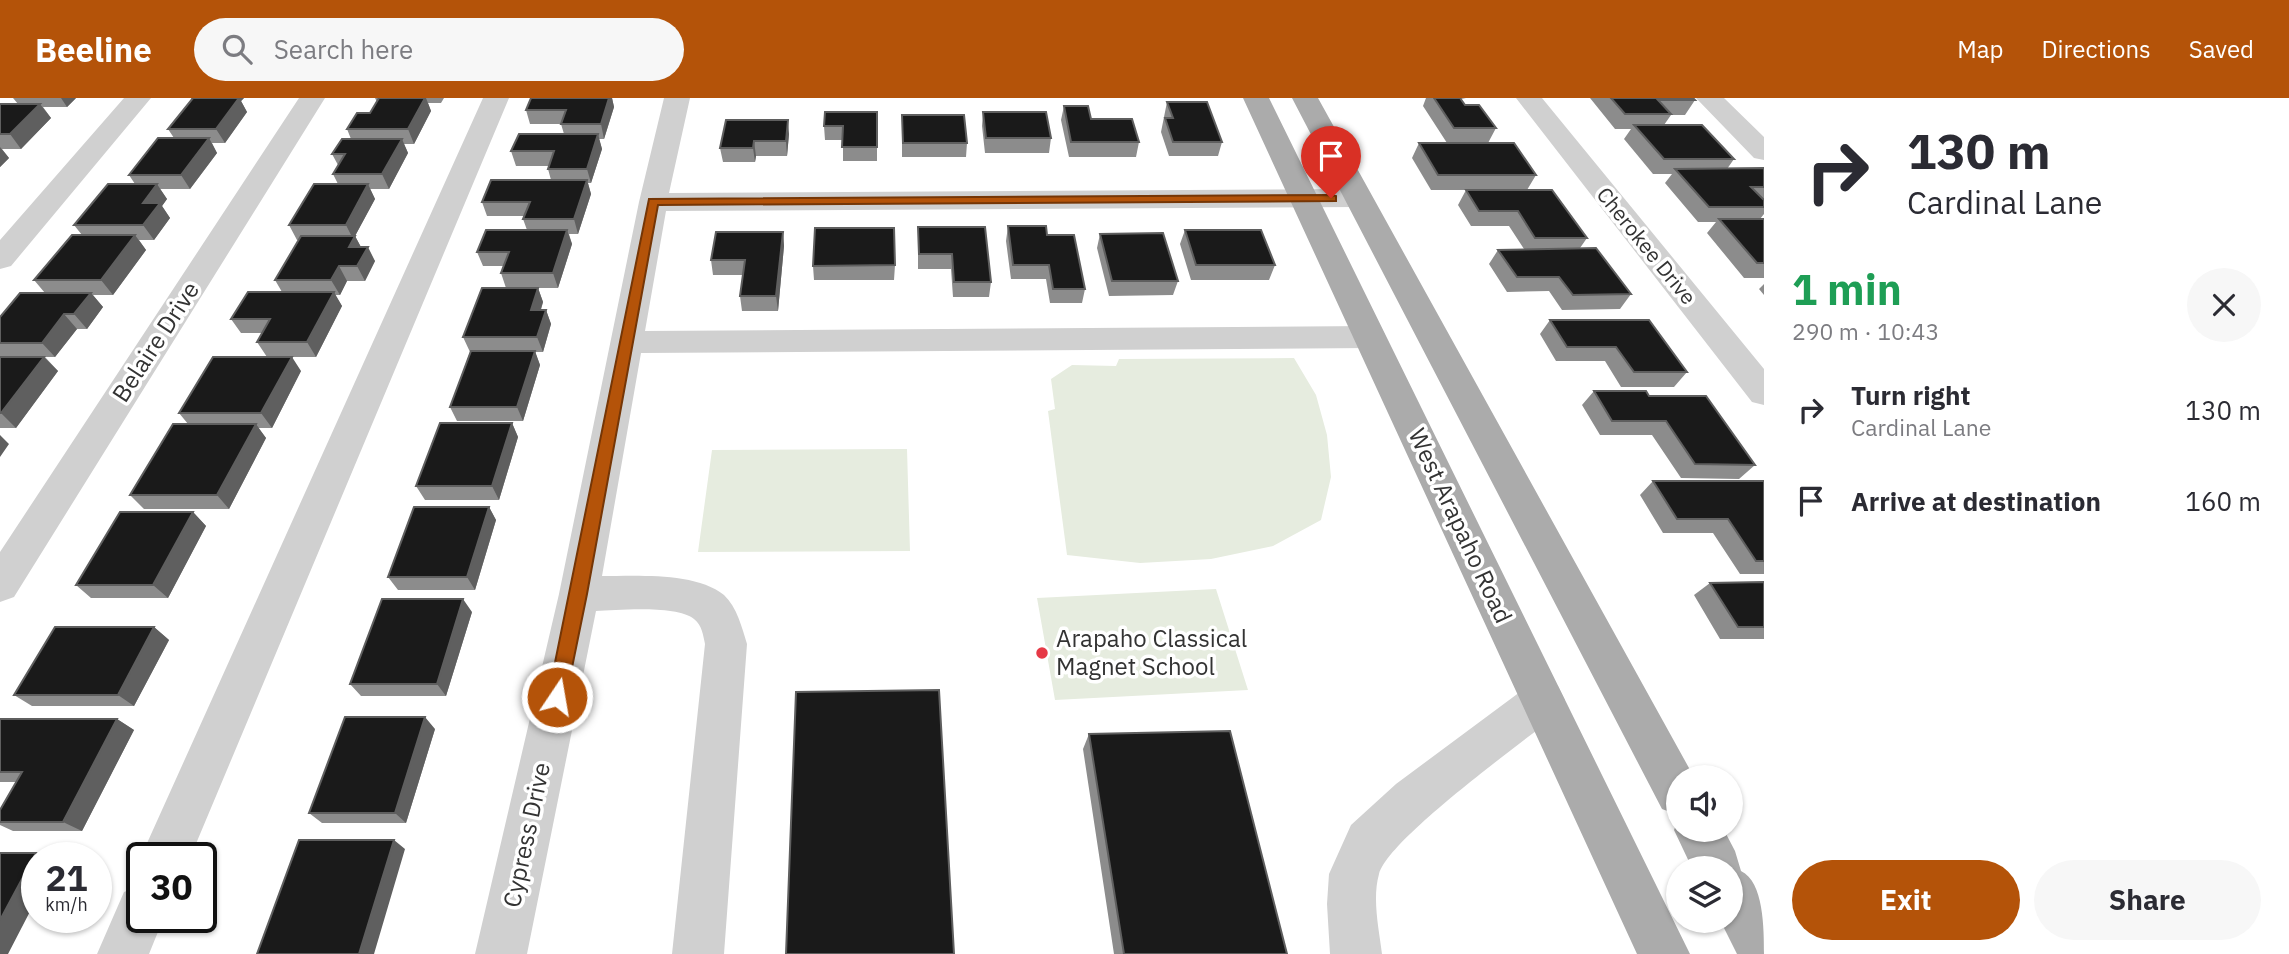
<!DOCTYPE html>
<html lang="en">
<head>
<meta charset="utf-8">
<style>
	body { margin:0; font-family:"IBM Plex Sans",sans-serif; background:#f7f7f7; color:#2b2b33; height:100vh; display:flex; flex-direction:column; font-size:26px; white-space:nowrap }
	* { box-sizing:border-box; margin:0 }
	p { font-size:23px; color:#7c7c81 }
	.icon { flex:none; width:38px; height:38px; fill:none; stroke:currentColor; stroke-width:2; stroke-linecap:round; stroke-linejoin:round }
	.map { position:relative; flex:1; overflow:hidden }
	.panel { display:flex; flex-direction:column; background:#fff; width:525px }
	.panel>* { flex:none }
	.banner { background:#fff; color:#2b2b33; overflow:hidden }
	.buttons { position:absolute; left:1666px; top:667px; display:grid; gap:14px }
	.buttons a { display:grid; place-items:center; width:77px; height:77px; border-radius:50%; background:#fff; box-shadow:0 2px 5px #0004; font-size:35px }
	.speed { position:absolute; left:21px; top:744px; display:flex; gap:14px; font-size:35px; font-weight:700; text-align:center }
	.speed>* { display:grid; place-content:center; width:91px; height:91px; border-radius:50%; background:#fff; box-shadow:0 2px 5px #0004; line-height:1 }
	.speed small { font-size:18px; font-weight:400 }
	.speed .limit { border:4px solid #111; border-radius:10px; background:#fff; color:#111 }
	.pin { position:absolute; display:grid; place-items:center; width:60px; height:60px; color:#fff; margin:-72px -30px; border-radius:50% 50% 50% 0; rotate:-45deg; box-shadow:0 0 7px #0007 }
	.pin .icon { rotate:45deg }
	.me { position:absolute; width:77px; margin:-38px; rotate:12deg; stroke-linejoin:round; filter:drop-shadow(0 0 5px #0008) }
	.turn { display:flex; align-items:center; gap:24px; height:147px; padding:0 28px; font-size:32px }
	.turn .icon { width:91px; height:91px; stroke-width:2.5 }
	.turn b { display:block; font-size:49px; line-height:60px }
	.round { display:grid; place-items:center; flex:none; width:74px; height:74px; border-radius:37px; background:#f7f7f7 }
	.headline { display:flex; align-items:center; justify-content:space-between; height:119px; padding:0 28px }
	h1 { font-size:42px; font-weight:800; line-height:52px; color:#1e9e55 }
	.button { display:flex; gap:14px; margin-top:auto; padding:14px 28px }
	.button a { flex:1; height:80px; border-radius:42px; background:#b45309; color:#fff; font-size:28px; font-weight:800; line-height:80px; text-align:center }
	.button a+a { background:#f7f7f7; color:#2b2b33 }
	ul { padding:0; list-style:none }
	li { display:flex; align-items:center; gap:21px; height:91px; padding:0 28px }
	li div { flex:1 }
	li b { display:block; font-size:26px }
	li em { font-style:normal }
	header { display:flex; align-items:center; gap:42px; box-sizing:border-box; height:98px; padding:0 35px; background:#b45309; color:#fff }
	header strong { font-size:33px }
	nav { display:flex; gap:38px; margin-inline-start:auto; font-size:24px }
	.search { width:490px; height:63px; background:#f7f7f7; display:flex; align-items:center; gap:18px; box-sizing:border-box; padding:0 24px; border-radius:38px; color:#7c7c81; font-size:26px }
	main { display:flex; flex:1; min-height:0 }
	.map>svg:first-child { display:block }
	.green { fill:#e6ecdf }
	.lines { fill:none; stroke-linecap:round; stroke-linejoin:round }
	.minor { fill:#d0d0d0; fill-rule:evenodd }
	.major { fill:#ababab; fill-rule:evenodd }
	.wall { fill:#8c8c8c }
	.shaded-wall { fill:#5f5f5f }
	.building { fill:#1a1a1a; stroke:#5f5f5f; stroke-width:2 }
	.route { fill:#b45309; stroke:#753606; stroke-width:2 }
	.poi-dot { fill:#e63946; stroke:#fff; stroke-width:2.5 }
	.labels { text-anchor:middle; stroke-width:7; stroke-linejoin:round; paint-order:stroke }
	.far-street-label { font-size:21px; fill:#333; stroke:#fff }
	.street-label { font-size:24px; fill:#333; stroke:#fff }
	.poi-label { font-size:24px; fill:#333; stroke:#fff; text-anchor:start }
</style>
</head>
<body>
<header>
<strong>Beeline</strong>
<div class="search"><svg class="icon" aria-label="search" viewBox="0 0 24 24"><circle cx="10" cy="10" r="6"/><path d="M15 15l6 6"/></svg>Search here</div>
<nav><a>Map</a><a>Directions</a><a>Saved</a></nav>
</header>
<main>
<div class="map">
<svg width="1764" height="856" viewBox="0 0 1764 856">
	<rect width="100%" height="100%" fill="#fff"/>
	<path class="green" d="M1294,260L1316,297L1327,337L1331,379L1321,422L1273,448L1211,461L1140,465L1067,457L1048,313L1055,311L1051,281L1072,267L1116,268L1119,261Z
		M907,351L910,453L698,454L712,352Z
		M1216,491L1248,592L1055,602L1037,500Z"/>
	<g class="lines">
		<path class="minor" d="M124,0H151L11,168L0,171V142Z
			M299,0H325L14,499L0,504V454Z
			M483,0H509L190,760H142V763L141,760L148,743Z
			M664,0H690L669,95L1358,91L1368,94L1372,100L1368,106L1358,109L666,113L645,233L1370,228L1382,231L1386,239L1382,247L1370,250L641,255L602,478C637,478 696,474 724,497C737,509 742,530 747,546L724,856H672L705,546C703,537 702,527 694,521C677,507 619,512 596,513L527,856H475L559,496L639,104Z
			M1516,0H1542L1764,271V307L1752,304Z
			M1696,0H1724L1764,39V62L1754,60Z
			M1543,582L1558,588L1565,602L1558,616C1524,643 1388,741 1379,776C1372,801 1379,831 1382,856H1330L1327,806L1329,776L1351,727L1396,686L1528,588Z
			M142,787V819H164L149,856H97L124,794Z"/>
		<path class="major" d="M1243,0H1269L1690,856H1637Z
			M1292,0H1318L1694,679H1678V717L1662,711Z
			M1678,722V732H1724L1735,753L1741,773C1764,784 1764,831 1764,856H1737L1720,822H1731V770H1692L1674,732Z"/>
	</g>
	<path class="wall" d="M13,0H76L67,9H43L51,20L21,51H2L9,60L0,69V6H18Z
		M191,0H244L241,3L247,14L225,45H212L217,55L190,91H160L167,101L162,108L170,120L154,142H139L146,152L113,197H93L103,209L87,231H77L55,259H45L58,273L16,330H0V219L45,195L34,182L82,137L74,127L135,86L129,77L174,40L168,31L192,2Z
		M375,0H444L441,5H428L431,13L414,46H404L408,55L389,91H370L375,101L355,138L361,149L375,163L365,183H347L340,197H335L342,208L316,259H267L257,244L262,235H241L231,221L282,194L275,182L299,142H297L289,127L338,86L333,76L338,67L332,56L351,41L347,31L370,15L377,4Z
		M531,0H612L614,9L604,41H599L602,51L591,85H588L591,96L578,136H569L572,146L558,190H538L543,204L541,212H546L551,226L543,254H535L540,267L523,323H457L450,309L470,254L463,239L506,190L501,175L503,168H483L477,154L527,132L523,121L525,118H487L482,104L551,82L548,71L549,68H516L511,53L564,36L561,26H530L526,12Z
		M1426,0H1466L1461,1L1465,7L1496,30L1488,45H1447L1423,8Z
		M1590,0H1693L1695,2L1685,17H1671L1664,27L1734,61L1727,71L1764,70V116L1760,121H1764V180H1744L1707,135L1716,124H1698L1665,85L1672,76H1653L1624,41L1631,31H1615Z
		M1167,4L1222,44L1218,58H1169L1161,34Z
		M1064,8L1139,44L1136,59H1069L1061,22Z
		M877,14V63H843V42H825L824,28Z
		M983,14L1051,40L1049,55H985L982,28Z
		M902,17L967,45L966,59H902Z
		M789,36L787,58H756L755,64H723L720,50Z
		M1419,45L1536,77L1527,92H1431L1412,60Z
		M1466,92L1587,140L1580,150L1631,196L1620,211L1562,212L1549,193L1507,194L1489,166L1498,152L1524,151L1509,128H1471L1458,107Z
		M1008,128L1047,137L1085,191L1082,205H1050L1046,181H1011L1006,143Z
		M918,129L991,184L989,199H953L951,171H918Z
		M1185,132L1275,167L1269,182H1191L1180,146Z
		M783,134L784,148L778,213H742L740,198L743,177H713L711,162Z
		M1100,136L1178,183L1173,197L1109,198L1097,150Z
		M895,167L894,182H814L813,168Z
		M1764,186V197L1759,191Z
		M1550,222L1687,274L1674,289H1621L1605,263H1556L1540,236Z
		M301,273L272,330H258L266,340L229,411H144L130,397L188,326L179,315Z
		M1594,293L1649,298L1755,367L1739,381L1681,380L1652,337H1600L1582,307Z
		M512,325L518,339L499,402H425L416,388Z
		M1653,383H1764V476H1740L1713,435H1663L1640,397Z
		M489,409L496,422L475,492H398L388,479Z
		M193,414L206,428L168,500H91L76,487Z
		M1764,484V541H1720L1694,497L1710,485Z
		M472,514L446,598H361L350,586Z
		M154,529L169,542L134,608H32L14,597Z
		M0,621H117L134,632L82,733H13L0,727V712L16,684H0Z
		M435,631L406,725H322L309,715Z
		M1089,636L1287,856H1114L1083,651Z"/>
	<path class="shaded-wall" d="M61,0H76L67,9Z
		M237,0H244L241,3L247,14L225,45L216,31Z
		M425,0H426L431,13L414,46L408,31Z
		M609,0H612L614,9L604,41L601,26Z
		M40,6L51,20L21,51L10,36Z
		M788,22L789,36L787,58L786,43Z
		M598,36L602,51L591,85L587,71Z
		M209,40L217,55L190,91L181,77Z
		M402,41L408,55L389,91L382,76Z
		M754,43L756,58L755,64L753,50Z
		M0,49L9,60L0,69Z
		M587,82L591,96L578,136L574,121Z
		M157,86L167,101L162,108L170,120L154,142L143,127V105Z
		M368,86L375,101L355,138L363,153L349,149L353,141L346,127Z
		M567,132L572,146L558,190L553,175Z
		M783,134L784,148L778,213L776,198Z
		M135,137L146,152L113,197L101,182Z
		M368,149L375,163L365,183L357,168Z
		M339,168L347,183L340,197L331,182Z
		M538,190L543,204L536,226L531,212Z
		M334,194L342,208L316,259L307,244Z
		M91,195L103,209L87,231L74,216Z
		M546,212L551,226L543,254L537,239Z
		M64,216L77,231L55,259L42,245Z
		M535,253L540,267L523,323L517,309Z
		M44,259L58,273L16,330L1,315Z
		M292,259L301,273L272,330L261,315Z
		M512,325L518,339L499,402L492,388Z
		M256,326L266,340L229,411L217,397Z
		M0,337L9,346L0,359Z
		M489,409L496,422L475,492L467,479Z
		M193,414L206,428L168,500L153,487Z
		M463,501L472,514L446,598L437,586Z
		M154,529L169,542L134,608L118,597Z
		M425,619L435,631L406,725L395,715Z
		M117,621L134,632L82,733L63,724Z
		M394,742L405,751L374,856H359Z
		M36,755L46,760H37V800L8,856H0V822Z"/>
	<path class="building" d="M193,0H239L216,31H168Z
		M379,0H425L408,31H347L357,15H370Z
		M531,0H609L601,26H561L566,12H526Z
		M1434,0H1460L1465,7H1479L1496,30H1454Z
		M1611,0H1693L1695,2H1658L1671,16H1625Z
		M1167,4H1207L1222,44H1173L1165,20H1173Z
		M0,6H40L10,36H0Z
		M1064,8H1088L1091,21H1132L1139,44H1071Z
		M825,14H877V49H842L843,28H824Z
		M983,14H1046L1051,40H986Z
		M902,17H964L967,45H903Z
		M726,22H788L786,43H754L753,50H720Z
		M1634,27H1702L1734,61H1664Z
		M519,36H598L587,71H548L554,53H511Z
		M158,40H209L181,77H129Z
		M342,41H402L382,76H333L345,56H332Z
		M1419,45H1514L1536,77H1438Z
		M1764,70V89H1751L1764,102V109H1709L1675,71Z
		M491,82H587L574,121H523L530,104H482Z
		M108,86H157L143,105H160L143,127H74Z
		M314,86H368L346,127H289Z
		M1466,92H1552L1587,140H1535L1518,113H1479Z
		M1719,121H1764V165H1757Z
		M1008,128H1046L1047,137H1074L1085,191H1053L1049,167H1013Z
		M918,129H985L991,184H954L952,156H919Z
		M815,130H894L895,167L813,168Z
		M486,132H567L553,175H501L509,154H477Z
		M1185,132H1261L1275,167H1196Z
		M716,134H783L776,198H740L745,162H711Z
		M1163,135L1178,183H1112L1100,136Z
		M72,137H135L101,182H34Z
		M301,138H355L349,149H368L357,168H339L331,182H275Z
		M1596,150L1631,196L1573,197L1559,179H1517L1498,152Z
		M482,190H538L531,212H546L537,239H463Z
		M248,194H334L307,244H257L270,221H231Z
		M20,195H91L74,216H64L42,245H0V219Z
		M1550,222H1649L1687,274H1634L1616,249H1567Z
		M471,253H535L517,309H450Z
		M0,259H44L1,315H0Z
		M213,259H292L261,315H179Z
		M1594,293H1646L1649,298H1706L1755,367L1695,366L1666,323H1612Z
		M440,325H512L492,388H416Z
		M173,326H256L217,397H130Z
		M1653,383H1764V463H1756L1728,421H1677Z
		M414,409H489L467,479H388Z
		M120,414H193L153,487H76Z
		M1764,484V529H1738L1710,485Z
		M382,501H463L437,586H350Z
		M55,529H154L118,597H14Z
		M939,592L954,856H786L796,594Z
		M345,619H425L395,715H309Z
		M0,621H117L63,724H0V712L22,674H0Z
		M1230,633L1287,856H1124L1089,636Z
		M299,742H394L359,856H257Z
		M0,755H36L0,822Z"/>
	<path class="route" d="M1331,97L1336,98V103L658,107L587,496L566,599L563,605L557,607L550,605L548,599L649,101Z"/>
	<circle class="poi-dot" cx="1042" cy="555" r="7"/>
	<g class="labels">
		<g class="far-street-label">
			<text transform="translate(1646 148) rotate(51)" y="7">Cherokee Drive</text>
		</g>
		<g class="street-label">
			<text transform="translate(156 244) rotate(-57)" y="8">Belaire Drive</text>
			<text transform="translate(1460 428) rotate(65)" y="8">West Arapaho Road</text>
			<text transform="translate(527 737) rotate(-78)" y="8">Cypress Drive</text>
		</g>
		<g class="poi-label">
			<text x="1056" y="549">Arapaho Classical<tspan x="1056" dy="28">Magnet School</tspan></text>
		</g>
	</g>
</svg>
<div class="buttons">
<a><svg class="icon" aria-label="sound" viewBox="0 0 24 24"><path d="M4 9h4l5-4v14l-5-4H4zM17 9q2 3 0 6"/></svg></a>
<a><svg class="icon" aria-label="layers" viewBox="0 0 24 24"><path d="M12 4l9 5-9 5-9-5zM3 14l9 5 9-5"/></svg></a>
</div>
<div class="speed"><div>21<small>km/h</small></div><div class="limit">30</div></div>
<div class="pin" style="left:1331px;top:100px;background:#d93025"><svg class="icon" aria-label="arrive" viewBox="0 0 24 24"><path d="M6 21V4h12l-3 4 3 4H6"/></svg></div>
<svg class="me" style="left:557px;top:599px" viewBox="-20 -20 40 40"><circle r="17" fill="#b45309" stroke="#fff" stroke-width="3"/><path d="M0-11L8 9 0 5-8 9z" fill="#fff"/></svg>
</div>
<section class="panel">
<div class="banner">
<div class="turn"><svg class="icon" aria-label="right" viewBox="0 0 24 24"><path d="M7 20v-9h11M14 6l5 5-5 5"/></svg><div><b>130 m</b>Cardinal Lane</div></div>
</div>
<div class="headline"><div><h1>1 min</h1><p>290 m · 10:43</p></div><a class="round"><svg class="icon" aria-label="close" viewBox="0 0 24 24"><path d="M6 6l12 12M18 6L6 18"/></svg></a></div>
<ul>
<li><svg class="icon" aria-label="right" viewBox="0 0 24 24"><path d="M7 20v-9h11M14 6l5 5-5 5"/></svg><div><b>Turn right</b><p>Cardinal Lane</p></div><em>130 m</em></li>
<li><svg class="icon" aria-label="arrive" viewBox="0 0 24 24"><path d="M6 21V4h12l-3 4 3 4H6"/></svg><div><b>Arrive at destination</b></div><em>160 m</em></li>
</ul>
<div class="button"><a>Exit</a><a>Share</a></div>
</section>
</main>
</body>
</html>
